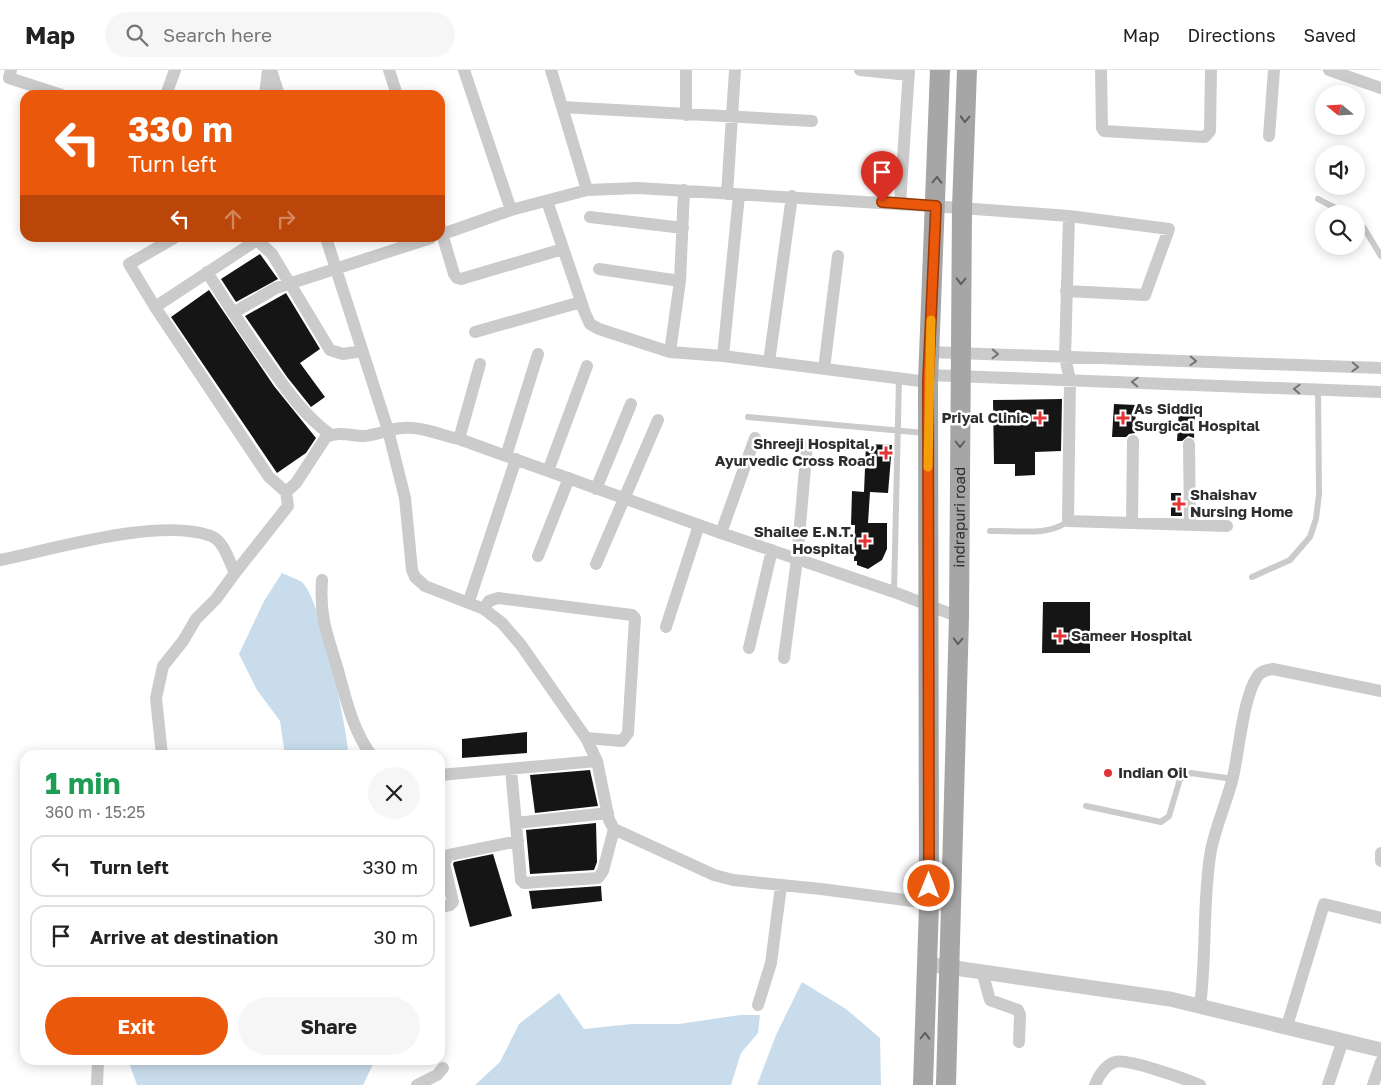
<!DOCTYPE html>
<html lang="en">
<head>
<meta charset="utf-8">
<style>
	body { margin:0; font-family:"Golos Text",sans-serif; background:#f6f6f6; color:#222; height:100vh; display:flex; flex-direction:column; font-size:19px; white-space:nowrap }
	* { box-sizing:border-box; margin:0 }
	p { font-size:16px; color:#767676 }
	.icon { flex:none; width:28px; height:28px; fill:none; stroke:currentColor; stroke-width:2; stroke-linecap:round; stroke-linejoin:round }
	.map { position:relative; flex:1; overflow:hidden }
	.side { position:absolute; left:20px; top:680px; width:425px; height:315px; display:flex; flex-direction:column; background:#fff; border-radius:15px; box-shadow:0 2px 12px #0003 }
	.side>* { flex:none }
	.banner { position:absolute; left:20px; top:20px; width:425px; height:152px; border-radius:15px; box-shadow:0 2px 12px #0003; background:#ea580c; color:#fff; overflow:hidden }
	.needle { width:32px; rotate:288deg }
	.buttons { position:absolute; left:1315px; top:15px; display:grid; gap:10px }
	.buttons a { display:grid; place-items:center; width:50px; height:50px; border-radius:50%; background:#fff; box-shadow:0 2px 12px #0003; font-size:25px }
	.pin { position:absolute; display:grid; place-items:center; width:42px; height:42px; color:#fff; margin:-51px -21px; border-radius:50% 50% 50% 0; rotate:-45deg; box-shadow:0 0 5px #0007 }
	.pin .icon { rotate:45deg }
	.me { position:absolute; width:55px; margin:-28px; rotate:0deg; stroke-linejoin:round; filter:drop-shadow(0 0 4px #0008) }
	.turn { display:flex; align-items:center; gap:18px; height:105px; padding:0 25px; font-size:22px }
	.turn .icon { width:65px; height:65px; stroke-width:2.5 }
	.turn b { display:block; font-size:35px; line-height:42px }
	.lanes { display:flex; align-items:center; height:48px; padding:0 25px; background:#0003; justify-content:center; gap:25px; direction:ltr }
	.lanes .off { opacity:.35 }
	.round { display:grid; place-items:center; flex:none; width:52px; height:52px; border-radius:26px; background:#f6f6f6 }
	.headline { display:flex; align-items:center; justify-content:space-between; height:85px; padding:0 25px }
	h1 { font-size:30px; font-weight:700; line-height:38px; color:#1e9e55 }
	.cta { display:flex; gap:10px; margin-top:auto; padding:10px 25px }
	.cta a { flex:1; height:58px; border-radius:30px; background:#ea580c; color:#fff; font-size:20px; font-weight:700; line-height:58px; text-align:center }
	.cta a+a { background:#f6f6f6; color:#222 }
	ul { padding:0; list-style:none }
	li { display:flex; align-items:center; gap:15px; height:62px; margin:0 10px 8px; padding:0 15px; border:2px solid #e0e0e0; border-radius:15px }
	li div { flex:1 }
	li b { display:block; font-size:19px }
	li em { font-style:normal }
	header { display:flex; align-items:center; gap:30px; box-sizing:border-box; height:70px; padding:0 25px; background:#fff; border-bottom:1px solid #e0e0e0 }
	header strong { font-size:24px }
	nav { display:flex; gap:28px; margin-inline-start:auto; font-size:18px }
	.search { width:350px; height:45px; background:#f6f6f6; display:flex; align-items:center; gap:12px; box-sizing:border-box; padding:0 18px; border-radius:28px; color:#767676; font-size:19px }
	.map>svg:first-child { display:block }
	.water { fill:#c8dceb }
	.building { fill:#151515 }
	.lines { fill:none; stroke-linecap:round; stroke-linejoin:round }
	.service { stroke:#cbcbcb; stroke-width:6 }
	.minor { stroke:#cbcbcb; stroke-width:12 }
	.tertiary { stroke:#cbcbcb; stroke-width:15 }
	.primary { stroke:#a6a6a6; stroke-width:20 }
	.oneway { stroke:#5e5e5e }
	.oneway2 { stroke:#757575 }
	.route-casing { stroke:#983908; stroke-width:12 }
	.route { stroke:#ea580c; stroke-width:9 }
	.slow { stroke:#f59e0b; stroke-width:9 }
	.poi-dot { fill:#e33335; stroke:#fff; stroke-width:2 }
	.labels { text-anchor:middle; stroke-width:5; stroke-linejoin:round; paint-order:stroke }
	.poi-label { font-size:15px; font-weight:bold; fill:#2e2e2e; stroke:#fff; text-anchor:start }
	.street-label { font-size:15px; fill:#2e2e2e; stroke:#fff }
</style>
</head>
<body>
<header>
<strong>Map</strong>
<div class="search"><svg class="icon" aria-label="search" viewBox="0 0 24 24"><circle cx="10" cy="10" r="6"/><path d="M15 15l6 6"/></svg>Search here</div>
<nav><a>Map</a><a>Directions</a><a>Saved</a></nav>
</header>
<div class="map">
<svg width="1381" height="1015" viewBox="0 0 1381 1015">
	<rect width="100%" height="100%" fill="#fff"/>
	<path class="water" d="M282,503C288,506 298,509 303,513C323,536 345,652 349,685H285L280,651L257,620L239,584L264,531Z
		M802,912L846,939L880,968L881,1015H757L776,965Z
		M559,923L584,959L632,954H679L740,945H760L758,963L741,983L731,1015H475L500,992L519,954Z
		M128,990H375L363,1015H137Z"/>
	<path class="building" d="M260,184L278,209L236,232L221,209Z
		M209,220L274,316L316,368L306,383L277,403L171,247Z
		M286,223L320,279L300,293L325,327L311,337L287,307L245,246Z
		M1062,329L1061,381L1035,382V405L1015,406V394H994L993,330Z
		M1114,334L1136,335L1135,363L1129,364L1126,367H1112Z
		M1179,339L1195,340L1194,368L1188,366L1182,371H1177Z
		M866,374L892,375L888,423L870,422L868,453H887V479L882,490L868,499L857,495V491H854L855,455H851L852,421L864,422Z
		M1171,423H1181L1182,446H1171Z
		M1043,532H1090V583H1042Z
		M527,662V683L462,688V669Z
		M590,700L598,736L535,743L530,705Z
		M596,753L597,792L594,800L530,804L526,760Z
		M493,784L512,846L470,857L453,794L454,792Z
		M601,816L602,831L532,839L529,821Z"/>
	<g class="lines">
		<path class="service" d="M1318,129L1347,144
			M1356,151L1364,158L1381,186
			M748,347L925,363
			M990,461C1015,460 1049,467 1068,451
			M1252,507L1290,490L1310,467L1316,449L1319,424L1318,319
			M894,522L899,309
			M1086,736L1161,752L1169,746L1180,709L1191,703L1233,709"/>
		<path class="minor" d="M11,0L9,8L62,25
			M271,0L279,25
			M389,0L397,25
			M464,0L511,140
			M551,0L587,120
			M686,0V45
			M860,0L909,5
			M1101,0L1102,58L1104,61L1205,67L1210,61L1211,0
			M1329,0L1381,18
			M166,25L175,0
			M265,25L268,0
			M562,37L812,51
			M1269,66L1274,0
			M727,124L735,0
			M547,131L585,243L590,254L599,259L670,282L723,286L928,312
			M900,133L909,0
			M1069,146L1065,287L1070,310L1068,451L1227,456
			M590,147L683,158
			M440,157L454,204L457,208L461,209L563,179
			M440,165L511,140L587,120L638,118L962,138L1069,146L1169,159L1145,225L1066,221
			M326,168L388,360L405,428L412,500L415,507L425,516L484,539L502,553L521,575L586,668L597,691L609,750L614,759L714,805L733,810L821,819L951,836
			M599,199L680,211
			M207,202C226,232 245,262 266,291C286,319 303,345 331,365
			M155,237L129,194L174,168
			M233,243L276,218L431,168
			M475,262L581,232
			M362,281L343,284L330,280L272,184L257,170L155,237L269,407L286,422L296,413L326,367C339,361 351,366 364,366C377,365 389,359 402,358C420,356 441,365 459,369L721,463L894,522L959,547
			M670,282L680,211L684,120
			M929,282L1381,298
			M723,286L739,125
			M769,292L792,126
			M824,299L838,186
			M928,305L1381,322
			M459,369L480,294
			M1189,374L1190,455
			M506,386L538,284
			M548,401L587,296
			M596,419L631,334
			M1132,453L1133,371
			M721,463L755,368
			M538,486L569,408
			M0,490C54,479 160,447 211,466C224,471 229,491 235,503L216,529L196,549L183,571L163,596L156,628L162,685
			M596,494L658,350
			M235,503L288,436L286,422
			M322,510C319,550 329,568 339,604C347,633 353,660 371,685
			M469,531L516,389
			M484,539L489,531L498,528L632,545L635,548L628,663L622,671L586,668
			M666,557L699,455
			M749,578L772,480
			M784,588L797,489L807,376
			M511,699L521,810L524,813L598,808L603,801L614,759
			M440,705L597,691
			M516,753L608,743
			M1381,783V791
			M440,837L450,835L453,832L444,793L449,785L518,771
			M982,901L990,930L1018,940L1020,945L1019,972
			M758,935L771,893L781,816
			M1200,936C1207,884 1202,832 1211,780C1216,755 1227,732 1233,707C1239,681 1243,628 1257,607C1261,601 1266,600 1273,599L1381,621
			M1287,956L1324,834L1381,848
			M97,1015L98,990
			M417,1015L437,1005L443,998
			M1095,1015C1098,1007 1105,995 1115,992C1127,988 1185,1009 1200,1015
			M1328,1015L1343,970
			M1373,1015L1381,992"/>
		<path class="tertiary" d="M927,894L1170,929L1381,980"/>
		<g class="primary">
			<path d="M923,1015L929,835L928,312L940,0"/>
			<path id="s1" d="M946,1015L959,547L962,138L967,0"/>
		</g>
	</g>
	<defs><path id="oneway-chevron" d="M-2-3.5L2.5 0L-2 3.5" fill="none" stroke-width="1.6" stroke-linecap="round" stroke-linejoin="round" transform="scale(1.25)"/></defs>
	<g class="oneway">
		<use href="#oneway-chevron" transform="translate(965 49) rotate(92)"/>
		<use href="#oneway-chevron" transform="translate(937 110) rotate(-88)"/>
		<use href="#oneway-chevron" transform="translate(961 211) rotate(91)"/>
		<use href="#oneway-chevron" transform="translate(960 374) rotate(90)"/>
		<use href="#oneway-chevron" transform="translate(958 571) rotate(92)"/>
		<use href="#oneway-chevron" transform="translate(925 966) rotate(-88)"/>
	</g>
	<g class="oneway2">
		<use href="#oneway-chevron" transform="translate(995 284) rotate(2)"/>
		<use href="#oneway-chevron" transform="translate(1193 291) rotate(2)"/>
		<use href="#oneway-chevron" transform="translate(1355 297) rotate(2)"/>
		<use href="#oneway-chevron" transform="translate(1135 312) rotate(-178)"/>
		<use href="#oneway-chevron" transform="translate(1297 319) rotate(-178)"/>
	</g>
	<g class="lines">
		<g class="route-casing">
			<path id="route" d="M882,132L936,136L928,312L929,816"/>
		</g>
		<use href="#route" class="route"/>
		<path class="slow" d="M928,397L931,250"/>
	</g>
	<g class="poi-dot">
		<path d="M1037.5 340.5h5v5h5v5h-5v5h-5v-5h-5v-5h5z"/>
		<path d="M1120.5 340.5h5v5h5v5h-5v5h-5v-5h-5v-5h5z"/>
		<path d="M883.5 375.5h5v5h5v5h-5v5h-5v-5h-5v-5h5z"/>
		<path d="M1176.5 426.5h5v5h5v5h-5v5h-5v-5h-5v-5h5z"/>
		<path d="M862.5 463.5h5v5h5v5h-5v5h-5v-5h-5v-5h5z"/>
		<path d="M1057.5 558.5h5v5h5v5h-5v5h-5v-5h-5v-5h5z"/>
		<circle cx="1108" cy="703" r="5"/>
	</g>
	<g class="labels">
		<g class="poi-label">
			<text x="1134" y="344">As Siddiq<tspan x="1134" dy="17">Surgical Hospital</tspan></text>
			<text x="1029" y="353" text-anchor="end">Priyal Clinic</text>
			<text x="875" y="379" text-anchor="end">Shreeji Hospital,<tspan x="875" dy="17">Ayurvedic Cross Road</tspan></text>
			<text x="1190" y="430">Shaishav<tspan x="1190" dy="17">Nursing Home</tspan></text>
			<text x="854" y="467" text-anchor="end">Shailee E.N.T.<tspan x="854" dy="17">Hospital</tspan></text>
			<text x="1071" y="571">Sameer Hospital</text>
			<text x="1118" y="708">Indian Oil</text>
		</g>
		<g class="street-label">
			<text dy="5" stroke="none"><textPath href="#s1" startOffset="568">indrapuri road</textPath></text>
		</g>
	</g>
</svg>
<div class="buttons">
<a><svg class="needle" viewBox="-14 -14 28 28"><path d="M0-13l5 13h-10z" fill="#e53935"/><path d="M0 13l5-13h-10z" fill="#767676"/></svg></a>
<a><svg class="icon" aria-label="sound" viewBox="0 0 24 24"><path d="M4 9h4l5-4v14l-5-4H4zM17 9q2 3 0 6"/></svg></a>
<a><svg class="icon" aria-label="search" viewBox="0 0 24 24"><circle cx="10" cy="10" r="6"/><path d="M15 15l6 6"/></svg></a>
</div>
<div class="pin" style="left:882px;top:132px;background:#d93025"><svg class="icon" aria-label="arrive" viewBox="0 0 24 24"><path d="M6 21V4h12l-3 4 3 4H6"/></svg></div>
<svg class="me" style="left:929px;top:816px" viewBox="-20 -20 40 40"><circle r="17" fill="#ea580c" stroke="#fff" stroke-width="3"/><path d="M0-11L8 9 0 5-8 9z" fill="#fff"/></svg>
<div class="banner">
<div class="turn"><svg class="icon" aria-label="left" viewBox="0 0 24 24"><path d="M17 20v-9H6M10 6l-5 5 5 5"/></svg><div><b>330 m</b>Turn left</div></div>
<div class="lanes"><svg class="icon" aria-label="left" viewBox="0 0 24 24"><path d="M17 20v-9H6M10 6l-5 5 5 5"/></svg><svg class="icon off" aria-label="ahead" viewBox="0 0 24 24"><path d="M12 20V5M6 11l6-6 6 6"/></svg><svg class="icon off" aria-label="right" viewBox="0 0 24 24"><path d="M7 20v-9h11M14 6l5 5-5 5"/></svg></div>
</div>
<section class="side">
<div class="headline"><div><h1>1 min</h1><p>360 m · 15:25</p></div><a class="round"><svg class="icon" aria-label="close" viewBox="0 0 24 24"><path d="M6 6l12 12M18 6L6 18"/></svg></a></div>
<ul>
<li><svg class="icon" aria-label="left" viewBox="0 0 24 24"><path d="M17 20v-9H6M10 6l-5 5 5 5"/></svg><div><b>Turn left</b></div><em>330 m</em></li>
<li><svg class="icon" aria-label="arrive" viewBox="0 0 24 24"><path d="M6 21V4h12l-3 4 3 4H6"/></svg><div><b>Arrive at destination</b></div><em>30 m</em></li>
</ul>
<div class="cta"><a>Exit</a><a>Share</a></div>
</section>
</div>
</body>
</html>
